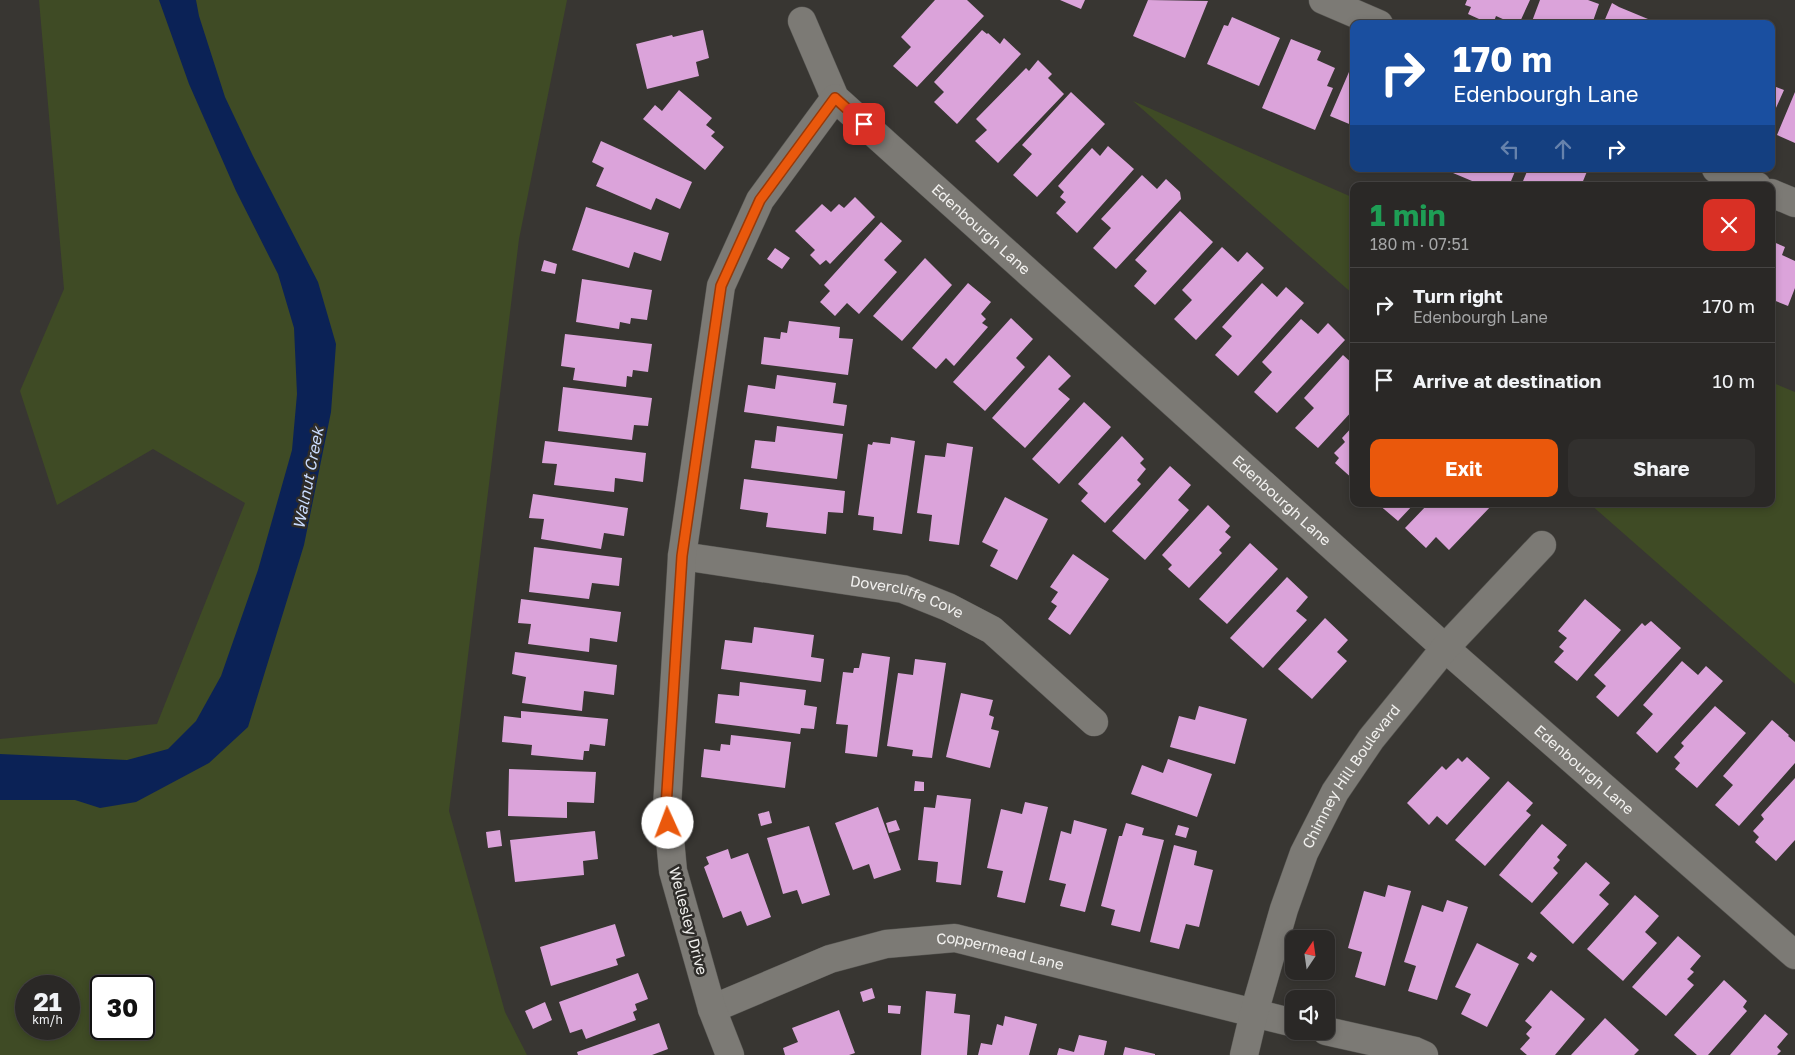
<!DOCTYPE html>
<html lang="en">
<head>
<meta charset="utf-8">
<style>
	body { margin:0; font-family:"Golos Text",sans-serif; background:#32302e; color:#f1f3f6; height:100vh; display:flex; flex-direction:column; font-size:19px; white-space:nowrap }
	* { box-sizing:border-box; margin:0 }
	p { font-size:16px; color:#a5a6a7 }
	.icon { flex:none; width:28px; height:28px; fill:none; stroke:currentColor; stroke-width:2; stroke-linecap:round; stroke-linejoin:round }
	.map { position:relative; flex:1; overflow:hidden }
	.details { position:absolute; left:1350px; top:182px; width:425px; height:325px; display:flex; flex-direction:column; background:#2a2826; border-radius:10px; box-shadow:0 2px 8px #0003,0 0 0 1px #464443 }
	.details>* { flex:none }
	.top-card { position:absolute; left:1350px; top:20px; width:425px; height:152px; border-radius:10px; box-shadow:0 2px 8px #0003,0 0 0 1px #464443; background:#1a4fa0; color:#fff; overflow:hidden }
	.needle { width:32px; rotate:13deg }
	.buttons { position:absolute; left:1285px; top:930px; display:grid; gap:10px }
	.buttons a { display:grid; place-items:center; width:50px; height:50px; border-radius:10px; background:#2a2826; box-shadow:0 2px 8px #0003,0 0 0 1px #464443; font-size:25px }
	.speed { position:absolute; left:15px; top:975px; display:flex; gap:10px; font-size:25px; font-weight:700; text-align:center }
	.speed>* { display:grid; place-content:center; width:65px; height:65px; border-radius:50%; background:#2a2826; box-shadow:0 2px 8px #0003,0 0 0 1px #464443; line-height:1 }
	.speed small { font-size:12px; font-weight:400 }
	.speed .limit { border:2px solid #111; border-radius:8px; background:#fff; color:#111 }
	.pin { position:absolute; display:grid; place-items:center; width:42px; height:42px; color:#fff; margin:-21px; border-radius:10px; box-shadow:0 2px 8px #0006 }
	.me { position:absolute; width:55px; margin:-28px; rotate:358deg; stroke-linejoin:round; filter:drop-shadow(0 0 4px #0008) }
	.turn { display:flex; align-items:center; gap:18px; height:105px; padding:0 20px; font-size:22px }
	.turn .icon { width:65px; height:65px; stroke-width:2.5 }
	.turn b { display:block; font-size:35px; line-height:42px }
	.lanes { display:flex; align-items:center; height:48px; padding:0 20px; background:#0003; justify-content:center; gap:25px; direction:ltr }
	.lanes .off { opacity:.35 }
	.round { display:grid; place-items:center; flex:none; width:52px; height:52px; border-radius:10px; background:#32302e }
	.headline { display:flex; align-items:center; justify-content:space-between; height:85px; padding:0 20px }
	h1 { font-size:30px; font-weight:700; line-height:38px; color:#1e9e55 }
	.cta { display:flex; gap:10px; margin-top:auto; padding:10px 20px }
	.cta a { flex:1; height:58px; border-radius:10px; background:#ea580c; color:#fff; font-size:20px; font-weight:700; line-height:58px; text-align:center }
	.cta a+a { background:#32302e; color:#f1f3f6 }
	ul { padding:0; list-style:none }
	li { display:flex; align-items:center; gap:15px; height:75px; padding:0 20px; border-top:1px solid #464443 }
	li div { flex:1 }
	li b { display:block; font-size:19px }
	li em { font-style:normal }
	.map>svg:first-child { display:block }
	.green { fill:#3f4b25; fill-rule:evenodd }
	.water { fill:#0b2256 }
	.building { fill:#dba3da }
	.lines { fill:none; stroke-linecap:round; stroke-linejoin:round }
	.street-casing { stroke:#565551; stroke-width:29 }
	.street { stroke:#7c7a75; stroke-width:28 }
	.route-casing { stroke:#983908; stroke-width:12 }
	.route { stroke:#ea580c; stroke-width:9 }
	.labels { text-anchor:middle; stroke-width:5; stroke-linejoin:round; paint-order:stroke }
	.street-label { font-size:15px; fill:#f2f1ef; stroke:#2e2c29 }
	.water-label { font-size:16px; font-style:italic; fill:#c9dbfd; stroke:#2e2c29 }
</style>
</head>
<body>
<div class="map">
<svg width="1795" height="1055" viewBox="0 0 1795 1055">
	<rect width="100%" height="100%" fill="#383632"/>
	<path class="green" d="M39,0H567L519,239L449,811L505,1012L527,1055H0V739L157,724L245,503L153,449L57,505L20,391L64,289ZM26,986H69V1029H26ZM101,986H144V1029H101Z
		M1133,101L1354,198V295Z
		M1771,382L1795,392V684L1590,504H1771Z"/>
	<path class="water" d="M159,0H196L199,16L225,97L253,156L318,282L336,344L331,412L304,545L248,727L209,763L136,802L100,808L75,800H0V754L127,760L168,749L196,721L221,676L258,570L292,450L297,394L294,328L278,274L236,191L189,84Z"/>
	<path class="building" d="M935,0H967L984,16L917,87L893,66L911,47L901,37Z
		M1060,0H1085L1081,9Z
		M1148,0L1208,1L1185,58L1133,36Z
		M1467,0H1530L1519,24H1514L1496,16L1493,24H1490L1468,14L1471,7L1465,5Z
		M1540,0H1588L1599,4L1592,24H1531Z
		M1612,3L1619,7L1660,24H1603Z
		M1232,17L1280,38L1259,86L1207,64L1224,25L1228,26Z
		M703,30L709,58L696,62L699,76L647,89L636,44L672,35L673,37Z
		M982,30L987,34L988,33L1000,44L1004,38L1021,54L957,124L934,102L944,92L934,82Z
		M1291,39L1321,51L1317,60L1335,68L1327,86L1333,88L1315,130L1262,108Z
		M1038,60L1052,74L1048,78L1064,94L998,163L975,141L987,130L976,119L1026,68L1029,71Z
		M1352,65L1354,66V126L1330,116Z
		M1771,85L1784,90L1771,119Z
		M679,90L712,118L706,125L715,132L711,136L724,147L705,170L643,119L655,105L662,111Z
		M1071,92L1105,124L1037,197L1013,175L1032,154L1022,145Z
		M1795,92V143L1777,135Z
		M601,141L692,182L680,209L656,198L651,210L596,186L604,168L592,162Z
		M1108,146L1134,169L1077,233L1056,213L1066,202L1060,197L1064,192L1058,186L1092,148L1100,156Z
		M1455,169H1516L1509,186H1484L1453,173Z
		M1528,169H1588L1581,186H1521Z
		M1142,175L1157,189L1166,179L1180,192L1181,199L1116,269L1093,248L1111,228L1101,219Z
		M1600,181L1613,186H1598Z
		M1631,181L1645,186H1629Z
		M855,197L875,217L830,264L826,260L820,265L810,255L815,250L795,231L822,204L831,212L839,204L844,208Z
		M586,207L669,233L661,261L634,252L629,268L572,250Z
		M1180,211L1213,242L1155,305L1134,286L1147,271L1135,260Z
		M881,222L902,241L884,260L897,272L859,314L847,303L835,316L820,302L830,291L824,285Z
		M1771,241L1785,247L1782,255L1795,261V288L1788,306L1771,299Z
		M1222,247L1238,262L1247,252L1264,268L1196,340L1174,319L1192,300L1182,290Z
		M775,248L790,258L782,269L767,259Z
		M925,258L952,285L902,341L873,316Z
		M544,260L557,264L555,274L541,271Z
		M582,279L652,290L647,320L631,318L630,324L620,322L619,329L576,322Z
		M968,283L991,302L981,314L986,319L982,323L988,327L954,366L946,358L936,369L912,348Z
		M1262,283L1277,297L1286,287L1304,303L1238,376L1215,355L1232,336L1222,327Z
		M1011,318L1033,339L1016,358L1025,367L985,411L953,382Z
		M1301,319L1318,334L1328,323L1345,340L1277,413L1254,392L1272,372L1262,362Z
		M789,321L840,327L839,338L853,339L848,375L761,364L764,337L780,339L781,332L787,333Z
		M565,334L652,344L648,372L633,370L632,377L627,376L626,387L573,380L575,368L561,366Z
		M1049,355L1071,376L1058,389L1070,399L1025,448L992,418Z
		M1343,355L1354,365V409L1318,448L1295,428L1314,408L1304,398Z
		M777,375L836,383L833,403L847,405L844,426L744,412L748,385L775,389Z
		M563,387L652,398L648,426L634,425L632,440L558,431Z
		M1084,402L1111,427L1059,484L1032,459Z
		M1354,425V480L1335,463L1339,458L1334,453L1345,442L1342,438Z
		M777,426L843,434L837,479L751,468L755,440L775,442Z
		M1122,436L1144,459L1140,463L1146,469L1137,480L1141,484L1105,523L1081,501L1088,493L1078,484Z
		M891,437L915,441L902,534L873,530L874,517L858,515L868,444L872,445L873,442L890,444Z
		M545,441L646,453L643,482L615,478L614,492L554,485L557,464L542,463Z
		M947,443L973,447L959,545L929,541L932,515L917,513L925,455L945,457Z
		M1170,466L1191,485L1178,500L1189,510L1145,560L1112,531Z
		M744,479L845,491L843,513L828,512L826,534L766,527L768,513L740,509Z
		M533,494L628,508L624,536L604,533L601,549L541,539L544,519L529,518Z
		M1005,497L1048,519L1017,580L990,566L998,550L982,542Z
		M1378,504H1414L1398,521Z
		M1428,504H1493L1449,550L1436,537L1426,548L1405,528Z
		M1208,505L1230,526L1225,532L1231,537L1219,550L1222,553L1189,588L1168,569L1172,565L1162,555Z
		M1250,543L1278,569L1227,624L1199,599Z
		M534,547L622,558L619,586L592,583L589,599L529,592Z
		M1073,554L1109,579L1070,635L1048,619L1057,606L1051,602L1058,592L1050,587Z
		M1287,577L1308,597L1296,611L1307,620L1263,668L1230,638Z
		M521,599L621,612L617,642L590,638L589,652L528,644L531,624L518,623Z
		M1585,599L1621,630L1577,681L1554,662L1564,651L1559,647L1567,638L1558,631Z
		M1325,618L1348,640L1337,652L1347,661L1312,699L1278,669Z
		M1651,621L1681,648L1618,717L1596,697L1606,686L1594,675L1642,623L1645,626Z
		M754,627L814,635L811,657L824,659L821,682L721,669L725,640L752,643Z
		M515,652L617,665L614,695L584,691L582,711L522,703L526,677L512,674Z
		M862,653L890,657L877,757L845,753L848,725L836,724L843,672L853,673L854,668H859Z
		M915,659L946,663L932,758L912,756L913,750L887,746L898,673L913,675Z
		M1682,661L1698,675L1706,666L1723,681L1657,753L1636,733L1653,714L1643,705Z
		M740,682L806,690L804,705L817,707L814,729L801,728L800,734L715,723L718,694L739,696Z
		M961,693L993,700L989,715L994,717L991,729L999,731L990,768L946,757Z
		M1199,706L1247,719L1235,764L1170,747L1179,716L1195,720Z
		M1715,706L1746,733L1697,788L1675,769L1680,763L1674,757L1684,746L1681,743Z
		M521,711L608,719L605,746L590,744L589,751H584L583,760L531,755L532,745L502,742L504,716L521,718Z
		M1772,720L1789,735L1788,736L1795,742V763L1739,826L1715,805L1733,785L1723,776Z
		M731,735L791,742L785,788L701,777L704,749L720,751L721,744L730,745Z
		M1467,757L1490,778L1447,825L1437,816L1429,825L1407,803L1442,766L1446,770L1458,758L1462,762Z
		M1168,759L1212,774L1197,817L1131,794L1142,765L1163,773Z
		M509,769L596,772L594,803L567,802V818L508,816Z
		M1795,778V840L1776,861L1755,842L1759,837L1753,831L1764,819L1761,815Z
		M915,781L924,782V791H914Z
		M1508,781L1533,803L1526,811L1531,815L1485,866L1455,840Z
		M937,795L971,799L961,885L936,882L938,862L918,860L924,807L935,808Z
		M1025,802L1048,807L1025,903L997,897L1003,871L987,868L1001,809L1022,814Z
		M878,807L901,870L874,879L869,864L853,870L835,823Z
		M769,811L772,823L761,826L758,814Z
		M896,820L900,830L889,833L886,823Z
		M1074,820L1107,829L1085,912L1060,906L1066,884L1049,880L1061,831L1071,834Z
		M1126,823L1144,828L1142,835L1164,840L1140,932L1111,925L1115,910L1101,906L1119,836H1122Z
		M1542,824L1567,845L1557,857L1560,860L1553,868L1558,873L1532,903L1499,875Z
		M1178,825L1189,828L1186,838L1175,835Z
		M809,826L830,895L802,904L797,890L783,894L767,838Z
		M500,830L502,846L488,848L486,832Z
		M595,831L598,859L583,861L584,875L515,882L510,840Z
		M1174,845L1197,851L1194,865L1213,870L1199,927L1186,924L1179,949L1150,942Z
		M728,849L731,859L748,853L771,917L747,926L741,911L723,918L704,867L709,864L706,857Z
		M1586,862L1610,883L1599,895L1609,904L1573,944L1540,913Z
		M1388,885L1411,891L1385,986L1355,977L1362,952L1348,948L1364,891L1385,897Z
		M1635,895L1659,916L1645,932L1657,943L1623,981L1587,949Z
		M1447,900L1468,907L1437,1000L1408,991L1416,966L1404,962L1422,905L1443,912Z
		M615,924L625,956L616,959L618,965L551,986L540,947Z
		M1678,936L1701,956L1690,969L1694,972L1687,979L1694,985L1666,1016L1632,987Z
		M1477,943L1519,964L1487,1027L1461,1014L1471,994L1455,987Z
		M1531,952L1537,956L1533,962L1527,958Z
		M638,973L648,999L635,1004L637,1010L633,1012L636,1020L586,1039L582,1029L570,1033L559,1002Z
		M1724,980L1747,1001L1743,1007L1747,1011L1708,1055H1697L1674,1035Z
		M872,988L875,998L863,1002L860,992Z
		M1551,990L1585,1019L1555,1055H1527L1520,1049L1530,1038L1526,1034L1532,1027L1525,1021Z
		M926,991L956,994L954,1013L970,1015L967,1055H921Z
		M545,1002L552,1020L533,1029L525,1011Z
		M888,1005L901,1006L900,1014L888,1013Z
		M839,1010L855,1053L849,1055H785L783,1048L798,1042L792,1028Z
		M1765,1014L1788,1034L1777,1047L1781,1051L1777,1055H1730Z
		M1005,1016L1037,1024L1029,1055H978L981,1043L992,1045L997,1024L1003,1026Z
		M1605,1018L1639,1050L1634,1055H1571Z
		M659,1023L668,1049L652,1055H578L577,1052Z
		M1079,1035L1107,1041L1104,1055H1057L1059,1048L1074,1052Z
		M1125,1047L1155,1054V1055H1123Z"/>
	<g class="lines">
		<g class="street-casing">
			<g id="street">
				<path d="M1323,0L1379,24"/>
				<path id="s1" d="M802,21L835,98L1445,648L1795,955"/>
				<path d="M1716,169L1757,186"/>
				<path d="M1771,193L1795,203"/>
				<path id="s2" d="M682,556L903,589L948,607L992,630L1094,722"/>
				<path id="s3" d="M712,1009L830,959L886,944L955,938L1294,1023"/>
				<path d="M1326,1031L1415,1051L1424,1055"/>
				<path d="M730,1055L712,1009L673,871L667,807L682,556L721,286L760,200L835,98"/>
				<path id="s4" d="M1244,1055L1254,1013L1284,909L1304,853L1335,792L1371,739L1445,648L1542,545"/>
			</g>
		</g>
		<use href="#street" class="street"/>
	</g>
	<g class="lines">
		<g class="route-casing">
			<path id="route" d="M668,823L666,807L682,556L721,286L760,200L835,98L864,124"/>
		</g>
		<use href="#route" class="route"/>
	</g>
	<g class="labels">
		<g class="street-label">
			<text dy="5" stroke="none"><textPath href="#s1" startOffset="280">Edenbourgh Lane</textPath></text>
			<text dy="5" stroke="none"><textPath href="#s1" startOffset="685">Edenbourgh Lane</textPath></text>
			<text dy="5" stroke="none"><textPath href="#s2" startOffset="229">Dovercliffe Cove</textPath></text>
			<text dy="5" stroke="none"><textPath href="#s1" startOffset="1090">Edenbourgh Lane</textPath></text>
			<text dy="5" stroke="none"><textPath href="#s4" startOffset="301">Chimney Hill Boulevard</textPath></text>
			<text transform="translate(688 921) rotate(75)" y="5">Wellesley Drive</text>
			<text dy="5" stroke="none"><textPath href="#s3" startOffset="302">Coppermead Lane</textPath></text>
		</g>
		<g class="water-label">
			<text transform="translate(308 478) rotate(-79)" y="6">Walnut Creek</text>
		</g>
	</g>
</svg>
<div class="buttons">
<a><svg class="needle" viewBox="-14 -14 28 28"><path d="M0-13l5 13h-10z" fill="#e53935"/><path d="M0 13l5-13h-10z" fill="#a5a6a7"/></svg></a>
<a><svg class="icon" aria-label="sound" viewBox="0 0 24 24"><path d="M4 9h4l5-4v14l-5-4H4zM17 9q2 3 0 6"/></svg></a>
</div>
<div class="speed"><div>21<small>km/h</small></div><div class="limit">30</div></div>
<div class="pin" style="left:864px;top:124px;background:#d93025"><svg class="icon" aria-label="arrive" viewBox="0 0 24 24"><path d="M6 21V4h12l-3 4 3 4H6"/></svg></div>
<svg class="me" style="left:668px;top:823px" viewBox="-20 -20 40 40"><circle r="19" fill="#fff"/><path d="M0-13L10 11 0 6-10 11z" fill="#ea580c"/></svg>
<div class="top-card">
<div class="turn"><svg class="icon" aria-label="right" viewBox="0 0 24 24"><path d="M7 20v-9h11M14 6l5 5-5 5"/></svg><div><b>170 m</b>Edenbourgh Lane</div></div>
<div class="lanes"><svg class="icon off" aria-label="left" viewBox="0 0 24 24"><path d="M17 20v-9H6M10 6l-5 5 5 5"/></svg><svg class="icon off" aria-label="ahead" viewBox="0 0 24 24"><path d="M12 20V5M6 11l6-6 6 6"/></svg><svg class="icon" aria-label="right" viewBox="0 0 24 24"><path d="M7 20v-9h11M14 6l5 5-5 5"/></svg></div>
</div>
<section class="details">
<div class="headline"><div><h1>1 min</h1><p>180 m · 07:51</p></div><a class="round" style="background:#d93025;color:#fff"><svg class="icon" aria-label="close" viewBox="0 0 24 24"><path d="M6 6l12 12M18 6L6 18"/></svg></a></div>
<ul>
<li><svg class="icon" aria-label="right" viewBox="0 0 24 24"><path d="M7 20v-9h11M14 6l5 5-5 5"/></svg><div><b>Turn right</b><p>Edenbourgh Lane</p></div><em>170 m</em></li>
<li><svg class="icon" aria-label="arrive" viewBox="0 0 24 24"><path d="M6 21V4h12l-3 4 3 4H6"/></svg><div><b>Arrive at destination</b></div><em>10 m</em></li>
</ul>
<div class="cta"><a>Exit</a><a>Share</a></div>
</section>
</div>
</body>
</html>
